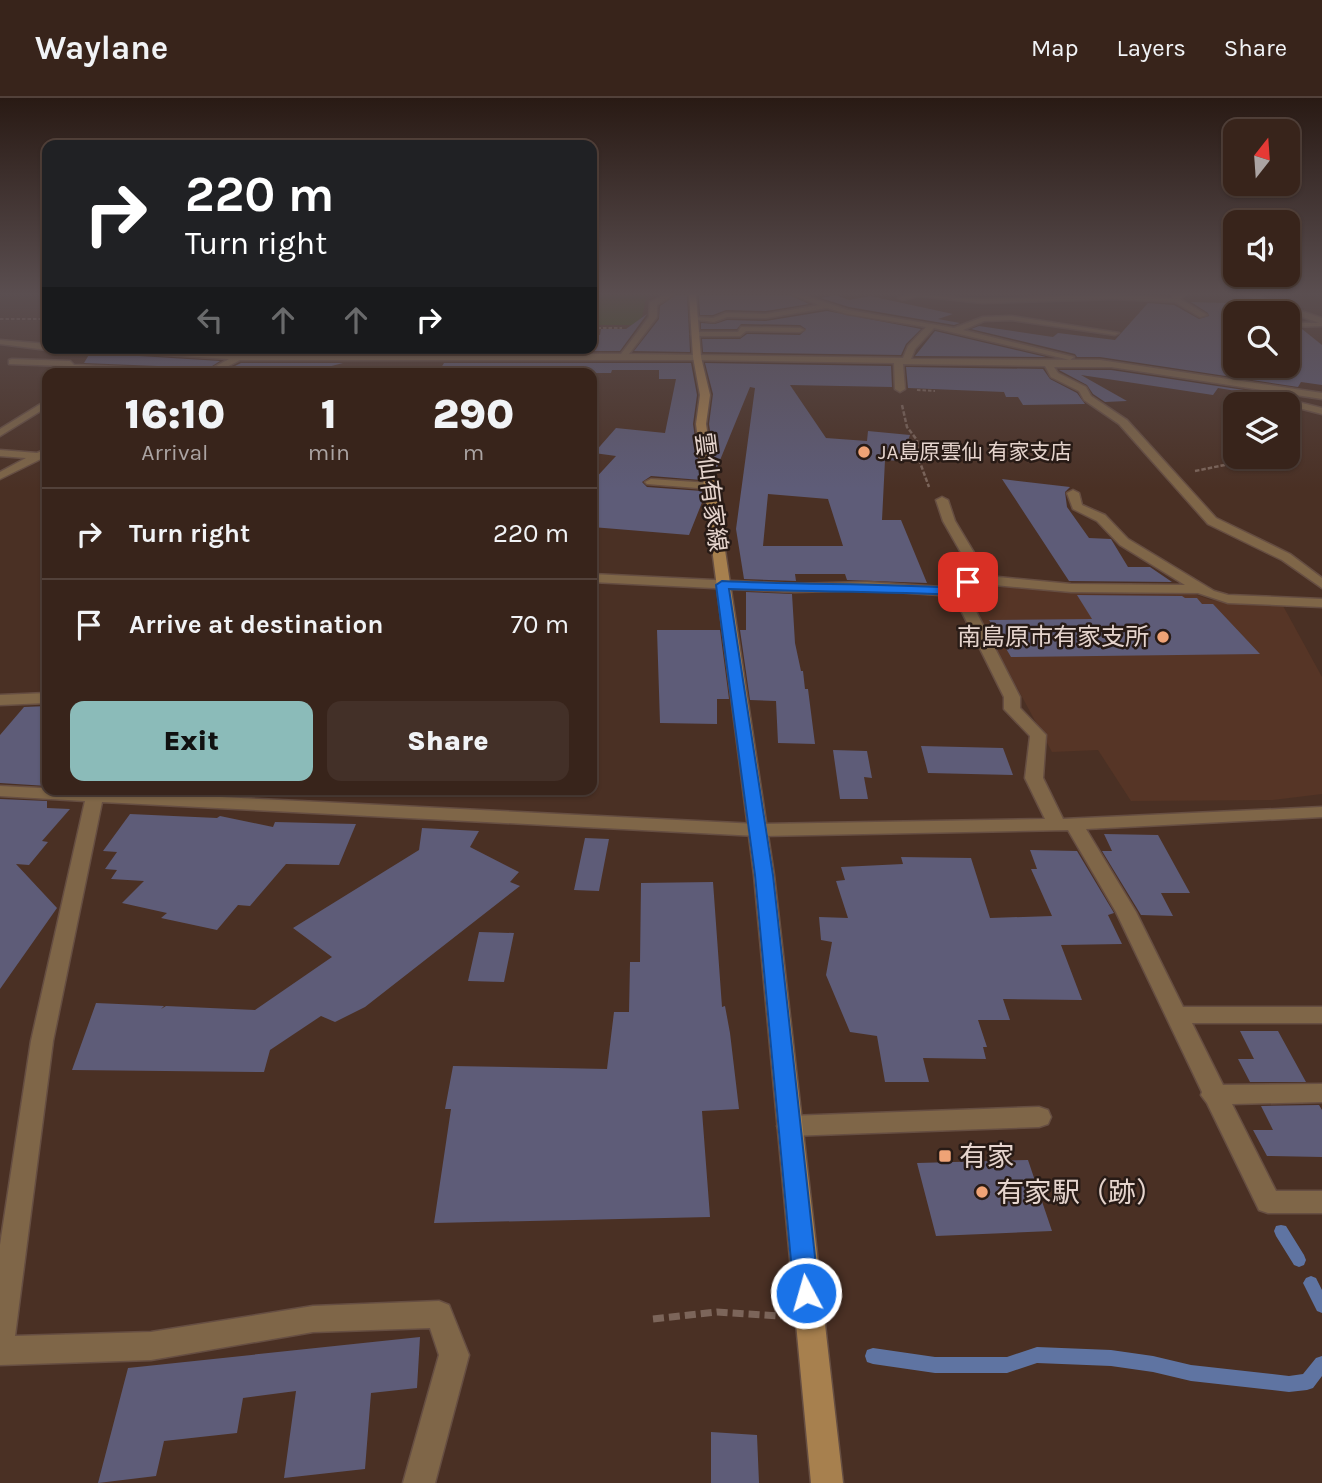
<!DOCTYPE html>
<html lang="en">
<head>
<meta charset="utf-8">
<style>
	body { margin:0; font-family:Karla,"Noto Sans JP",sans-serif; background:#433028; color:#f1f3f6; height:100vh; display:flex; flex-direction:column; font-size:26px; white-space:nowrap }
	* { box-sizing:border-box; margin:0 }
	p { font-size:23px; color:#aba4a3 }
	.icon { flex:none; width:38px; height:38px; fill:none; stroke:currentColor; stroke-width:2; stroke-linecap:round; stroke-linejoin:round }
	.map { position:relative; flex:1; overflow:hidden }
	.side { position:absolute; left:42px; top:270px; width:555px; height:427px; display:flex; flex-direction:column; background:#38241b; border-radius:14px; box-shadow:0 2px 5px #0004,0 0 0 2px #52413a }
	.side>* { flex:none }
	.hud { position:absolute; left:42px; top:42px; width:555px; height:214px; border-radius:14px; box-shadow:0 2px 5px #0004,0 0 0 2px #52413a; background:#202124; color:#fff; overflow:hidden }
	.needle { width:46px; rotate:17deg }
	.controls { position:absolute; left:1223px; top:21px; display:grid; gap:14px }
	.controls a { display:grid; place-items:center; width:77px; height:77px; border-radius:14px; background:#38241b; box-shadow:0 2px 5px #0004,0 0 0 2px #52413a; font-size:35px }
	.pin { position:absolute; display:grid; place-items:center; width:60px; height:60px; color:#fff; margin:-30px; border-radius:14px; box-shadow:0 4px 10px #0006 }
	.me { position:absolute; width:77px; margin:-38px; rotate:354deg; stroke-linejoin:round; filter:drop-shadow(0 0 5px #0008) }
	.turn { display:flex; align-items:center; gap:24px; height:147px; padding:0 28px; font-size:32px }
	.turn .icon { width:91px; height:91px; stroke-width:2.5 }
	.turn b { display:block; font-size:49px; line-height:60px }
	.lanes { display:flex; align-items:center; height:66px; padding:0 28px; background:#0003; justify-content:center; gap:35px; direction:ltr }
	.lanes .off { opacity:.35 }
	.eta { display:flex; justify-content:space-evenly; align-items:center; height:119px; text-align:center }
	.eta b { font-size:42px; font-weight:800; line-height:49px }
	.cta { display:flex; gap:14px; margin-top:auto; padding:14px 28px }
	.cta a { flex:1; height:80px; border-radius:14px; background:#8bbbb9; color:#111; font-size:28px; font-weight:800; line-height:80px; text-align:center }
	.cta a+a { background:#433028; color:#f1f3f6 }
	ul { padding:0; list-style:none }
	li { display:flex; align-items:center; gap:21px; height:91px; padding:0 28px; border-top:2px solid #52413a }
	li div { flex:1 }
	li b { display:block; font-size:26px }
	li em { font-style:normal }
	header { display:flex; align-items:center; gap:42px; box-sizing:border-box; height:98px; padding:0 35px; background:#38241b; border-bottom:2px solid #52413a }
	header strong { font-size:33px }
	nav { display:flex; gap:38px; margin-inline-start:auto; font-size:24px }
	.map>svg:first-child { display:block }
	.built { fill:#563526 }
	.green { fill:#384b15 }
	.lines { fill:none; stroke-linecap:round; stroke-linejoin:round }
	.stream { fill:#5f74a2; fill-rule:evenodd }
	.building { fill:#5e5c78; fill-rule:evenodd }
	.lane-casing { stroke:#664e42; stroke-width:3 }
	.street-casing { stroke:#664e42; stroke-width:3 }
	.secondary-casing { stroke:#664e42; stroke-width:3 }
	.path-far2 { stroke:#7c655a; stroke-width:2; stroke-dasharray:3.5 2; stroke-linecap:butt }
	.path-far1 { stroke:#7c655a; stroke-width:2.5; stroke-dasharray:4.5 2; stroke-linecap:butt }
	.path { stroke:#7c655a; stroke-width:7; stroke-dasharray:11 5; stroke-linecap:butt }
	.lane { fill:#7f6648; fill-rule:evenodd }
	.street { fill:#7f6648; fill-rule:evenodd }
	.secondary { fill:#a7804e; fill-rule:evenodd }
	.route { fill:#1a73e8; stroke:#114b97; stroke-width:2 }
	.poi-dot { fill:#efa376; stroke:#281b16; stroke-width:2.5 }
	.labels { text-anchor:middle; stroke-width:5; stroke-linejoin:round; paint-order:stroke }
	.far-poi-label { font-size:21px; fill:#e5d4cd; stroke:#281b16; text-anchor:start }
	.street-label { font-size:24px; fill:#e5d4cd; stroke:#281b16 }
	.poi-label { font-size:24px; fill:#e5d4cd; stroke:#281b16; text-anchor:end }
	.near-poi-label { font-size:28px; fill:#e5d4cd; stroke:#281b16; text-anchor:start }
</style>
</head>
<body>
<header>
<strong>Waylane</strong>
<nav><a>Map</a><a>Layers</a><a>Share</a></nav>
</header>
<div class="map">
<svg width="1322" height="1385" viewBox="0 0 1322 1385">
	<rect width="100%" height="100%" fill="#4a3024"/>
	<path class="built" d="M984,484L1186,493L1211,502L1282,506L1322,579V696L1273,702L1131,703L1098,652L1052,654L965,494L972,486Z"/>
	<path class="green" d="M592,197H647L642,219L635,227H592Z"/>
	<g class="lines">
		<path class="stream" d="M1281,1127L1286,1128L1304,1157L1306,1162L1304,1167L1299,1169L1294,1167L1276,1138L1274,1133L1276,1128Z
			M1311,1178L1316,1180L1322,1192V1215L1317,1213L1303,1185L1306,1180Z
			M1037,1249L1111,1252L1153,1258L1191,1267L1289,1278L1303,1276L1316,1260L1322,1258V1278L1313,1290L1307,1292L1289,1294L1191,1283L1153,1274L1111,1268L1037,1265L1007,1275H935L873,1266L867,1264L865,1258L867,1252L873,1250L935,1259H1007Z"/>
	</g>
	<path class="building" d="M676,197H687L690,254L634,253L659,221L660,208Z
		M699,197H789L809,206L766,213L726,212L713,217H700Z
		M836,197L849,202L870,198L953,216L938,221L960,225L954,227L849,209L820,200Z
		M1191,204L1261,206L1277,212L1281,215H1236V268H1288V232L1302,231L1322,247V287L1301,284L1298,289L1100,259H1077L1075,256L971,231L979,228L1053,239L1058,235L1115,242L1148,205L1174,207L1199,221L1209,218L1208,215Z
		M827,213L921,231L906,246L901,257L703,254L702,241H740L747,236L800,237L806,231L800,227L741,226L737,231H701V225L715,226L727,222L766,223Z
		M647,216L620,253H450L452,250H592V242H596V237H600L601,231H626Z
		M935,233L1046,259L915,258Z
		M145,250H365L366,253H240Z
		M90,255L220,263L201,275H189L182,269L84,265Z
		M241,265H343L305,275H221Z
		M444,265H691L697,297L693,326L701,382L651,378L642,384L647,389L702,393L703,402L689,437L592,429V384L616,358L594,355L616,330L665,335L676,281H659V272H612L611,275H438Z
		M705,265L891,268L892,289L790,287L826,340L867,343L868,333L910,337L901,363L885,362L882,422H901L927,485L847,482L845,476H795L796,483L744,481L736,431L755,290L750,289L716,372L709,326L713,296ZM768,396L828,401L843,448H763Z
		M906,269L1043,271L1050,281L1077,295L1085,306L1023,307L1018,299H1006L1004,294L908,290Z
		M1059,272H1111L1277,297L1274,299L1218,290L1213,297L1081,277L1127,303L1105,304L1093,296L1087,287Z
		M1002,381L1070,389L1065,394L1067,409L1089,440L1111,441L1128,469H1150L1172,484L1069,483Z
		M746,494L792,496L795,545L801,573H803L805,591H808L815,646L778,645L776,603L750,602L740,532H746Z
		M1077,497L1182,498L1185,500H1197L1202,506H1213L1260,556L1011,559L989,522L1092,521Z
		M657,532H720L729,601H717V626L660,625Z
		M47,608V688L0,685V637L24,609Z
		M921,648L1003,650L1013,677L928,675Z
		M833,652L867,653L872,680L864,679L868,701H840Z
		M0,701L47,703V710L70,711L42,743L48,744L29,767L16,766L57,810L0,891Z
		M130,716L217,720L220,718L273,729L275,724L356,726L339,767L286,766L250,808L238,807L217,832L161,820L167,815L122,805L144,783L111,781L117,772L105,771L117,754L103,753Z
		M422,730L479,733L470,749L519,774L510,784L520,788L365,909L335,924L321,918L270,952L264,974L72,972L96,905L164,908L161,911L166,908L255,912L332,859L293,830L419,752Z
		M1104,736L1158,737L1190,795H1161L1173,818L1141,817L1102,753H1112Z
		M585,740L609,741L599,793L574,792Z
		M1030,752L1077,753L1114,815L1108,817L1122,846L1061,847L1082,902L1003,901L1010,922H978L987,949H983L986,961L923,960L929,984H885L877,938L850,934L826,877L832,844L821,842L819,819L848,820L836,783L845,782L841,769L903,766L901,759L971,760L990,820L1052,818L1031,771H1037Z
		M713,784L722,909L725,908L730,935L739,1011L702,1013L710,1119L434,1125L451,1011H445L453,968L607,971L614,914H629L630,864H640L641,785Z
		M479,834L514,835L504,884L468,883Z
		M1240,933H1278L1306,984H1250L1238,961H1254Z
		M1319,1007L1322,1012V1059L1267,1058L1253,1032H1273L1261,1008Z
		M1028,1062L1052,1133L936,1138L917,1065Z
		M420,1239L417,1290L371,1295L365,1371L284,1380L296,1293L243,1300L237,1335L164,1343L156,1378L98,1385L128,1270Z
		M711,1334L757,1337L759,1385H711Z"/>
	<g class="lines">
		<g class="lane-casing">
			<path id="lane" d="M1039,1009L1048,1012L1051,1019L1048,1026L1039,1029L789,1038L780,1035L777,1028L780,1021L789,1018Z"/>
		</g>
		<g class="street-casing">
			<path id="street" d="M665,197H674L657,207V219L629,256L903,260L908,248L926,229L847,216L827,210L766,220L727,219L714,224L690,221L694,219L713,220L726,215L766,216L819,207L793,197H803L848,212L954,230L983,219L1011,218L1119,235L1115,237L1011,222L984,223L963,232L1074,259L1070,262L934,230L915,251L911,261L1100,262L1322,295V301L1111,269H1054L1058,275L1086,289L1091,298L1127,322L1216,420L1290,456L1322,480V490L1282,462L1208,426L1119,326L1084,302L1079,293L1051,279L1045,268L903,266L905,291L900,294L895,291L894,265L697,262H240L215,275H204L229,261L57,250L240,256H621L649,219L650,204Z
				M907,197L982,201L1114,197L1172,200V197H1185L1180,201L1207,217L1200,219L1175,204L1114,201L982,205L919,198L902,202L898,200Z
				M1244,197H1254L1322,220V228L1288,229V225H1319Z
				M741,229L800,230L804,232L800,234L746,233L740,238H695L691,236L695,234H738Z
				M0,242L47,246V250H50L47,252L0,246Z
				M12,261L70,263L74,267L182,272L186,275L70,272L66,268L9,266V262Z
				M1278,299L1322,310V316L1275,304L1273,302Z
				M47,302V309L0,338V331Z
				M47,351V358L0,381V374L26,360L0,358V352L37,355Z
				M651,381L710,385L716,388L710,391L647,386L645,384Z
				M1073,392L1079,395L1082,407L1105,417L1128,441L1214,493L1228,497L1322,501V509L1228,505L1198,495L1071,494L983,486L972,487L966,494L1020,599V610L1046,637L1043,680L1063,721L1322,709V719L1086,731L1136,814L1183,909H1322V925H1192L1223,987L1322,986V1004L1232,1006L1276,1093H1322V1115H1268L1259,1112L1207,1005L1201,997L1202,994L1116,814L1068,732L757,738L102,704L53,943L15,1238L151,1234L313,1208L439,1203L449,1207L469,1257L435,1385H403L439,1257L430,1230L313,1234L151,1262L0,1267V1147L31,943L85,703L0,698V688L757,726L1045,721L1025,680L1030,638L1004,611V599L954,498L867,492L795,494L592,484V476L795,486L867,484L956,490L963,481L975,479L943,423L936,402L942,399L948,402L955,423L988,478L1071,486L1185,487L1120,447L1097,423L1073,411L1067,395Z
				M47,595V605L0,607V597Z"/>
		</g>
		<g class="secondary-casing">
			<path id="secondary" d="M689,197H696L701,259L710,297L706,326L774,777L843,1385H811L754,777L696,326L700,297L693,259Z"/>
		</g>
		<path class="path-far2" d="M0,221H47
			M592,230H622
			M917,292L935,293"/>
		<path class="path-far1" d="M902,307L907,329L917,342L918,359L929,389
			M1195,373L1244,363"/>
		<path class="path" d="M653,1221L717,1214L781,1218"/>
		<use href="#lane" class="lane"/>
		<use href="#street" class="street"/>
		<use href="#secondary" class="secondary"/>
	</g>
	<linearGradient id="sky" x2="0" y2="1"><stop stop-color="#291a14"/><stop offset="0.5" stop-color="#5a4e50"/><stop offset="1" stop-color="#5a4e50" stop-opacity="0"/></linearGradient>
	<rect width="1322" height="391" fill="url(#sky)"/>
	<path class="route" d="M968,480L974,484L963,496L959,497C882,493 806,494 729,491L773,777L819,1195L815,1203L806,1207L797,1203L794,1195L755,777L716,487L722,483C800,487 878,485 956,490Z"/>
	<g class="poi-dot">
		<circle cx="864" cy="354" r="7"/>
		<circle cx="1163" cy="539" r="7"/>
		<rect x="938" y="1051" width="14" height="14" rx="3.5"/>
		<circle cx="982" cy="1094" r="7"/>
	</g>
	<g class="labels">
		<g class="far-poi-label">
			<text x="878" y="361">JA島原雲仙 有家支店</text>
		</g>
		<g class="street-label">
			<text transform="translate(711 394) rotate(83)" y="8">雲仙有家線</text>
		</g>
		<g class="poi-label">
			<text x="1149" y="547">南島原市有家支所</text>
		</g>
		<g class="near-poi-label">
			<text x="959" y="1068">有家</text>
			<text x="996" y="1104">有家駅（跡）</text>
		</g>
	</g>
</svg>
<div class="controls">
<a><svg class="needle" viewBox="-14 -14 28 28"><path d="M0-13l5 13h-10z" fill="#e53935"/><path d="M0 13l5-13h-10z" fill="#aba4a3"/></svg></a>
<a><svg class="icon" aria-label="sound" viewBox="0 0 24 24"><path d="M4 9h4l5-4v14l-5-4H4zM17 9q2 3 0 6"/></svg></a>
<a><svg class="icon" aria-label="search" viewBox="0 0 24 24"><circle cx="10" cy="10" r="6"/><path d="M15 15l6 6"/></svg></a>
<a><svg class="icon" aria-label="layers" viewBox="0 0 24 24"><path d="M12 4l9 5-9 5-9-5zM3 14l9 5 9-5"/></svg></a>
</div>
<div class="pin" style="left:968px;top:484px;background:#d93025"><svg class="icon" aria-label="arrive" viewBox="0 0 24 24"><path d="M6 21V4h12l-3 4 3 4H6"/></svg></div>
<svg class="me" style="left:806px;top:1195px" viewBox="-20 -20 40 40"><circle r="17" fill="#1a73e8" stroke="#fff" stroke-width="3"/><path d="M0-11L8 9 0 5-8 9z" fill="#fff"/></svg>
<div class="hud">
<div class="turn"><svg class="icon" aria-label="right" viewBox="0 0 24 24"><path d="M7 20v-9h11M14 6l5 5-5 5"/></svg><div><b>220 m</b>Turn right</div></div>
<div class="lanes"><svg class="icon off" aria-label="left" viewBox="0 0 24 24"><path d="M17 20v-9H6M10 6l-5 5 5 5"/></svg><svg class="icon off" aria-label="ahead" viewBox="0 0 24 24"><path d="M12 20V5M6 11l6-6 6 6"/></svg><svg class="icon off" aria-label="ahead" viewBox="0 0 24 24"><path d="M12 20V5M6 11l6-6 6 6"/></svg><svg class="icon" aria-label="right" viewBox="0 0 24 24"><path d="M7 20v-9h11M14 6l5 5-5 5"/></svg></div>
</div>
<section class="side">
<div class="eta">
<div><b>16:10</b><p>Arrival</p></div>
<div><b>1</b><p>min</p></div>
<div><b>290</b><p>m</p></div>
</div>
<ul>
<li><svg class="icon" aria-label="right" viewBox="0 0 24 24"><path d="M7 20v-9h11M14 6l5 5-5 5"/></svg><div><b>Turn right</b></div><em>220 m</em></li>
<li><svg class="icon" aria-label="arrive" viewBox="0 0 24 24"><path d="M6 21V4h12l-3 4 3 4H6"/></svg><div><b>Arrive at destination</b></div><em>70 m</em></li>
</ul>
<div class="cta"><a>Exit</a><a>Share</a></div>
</section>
</div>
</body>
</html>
